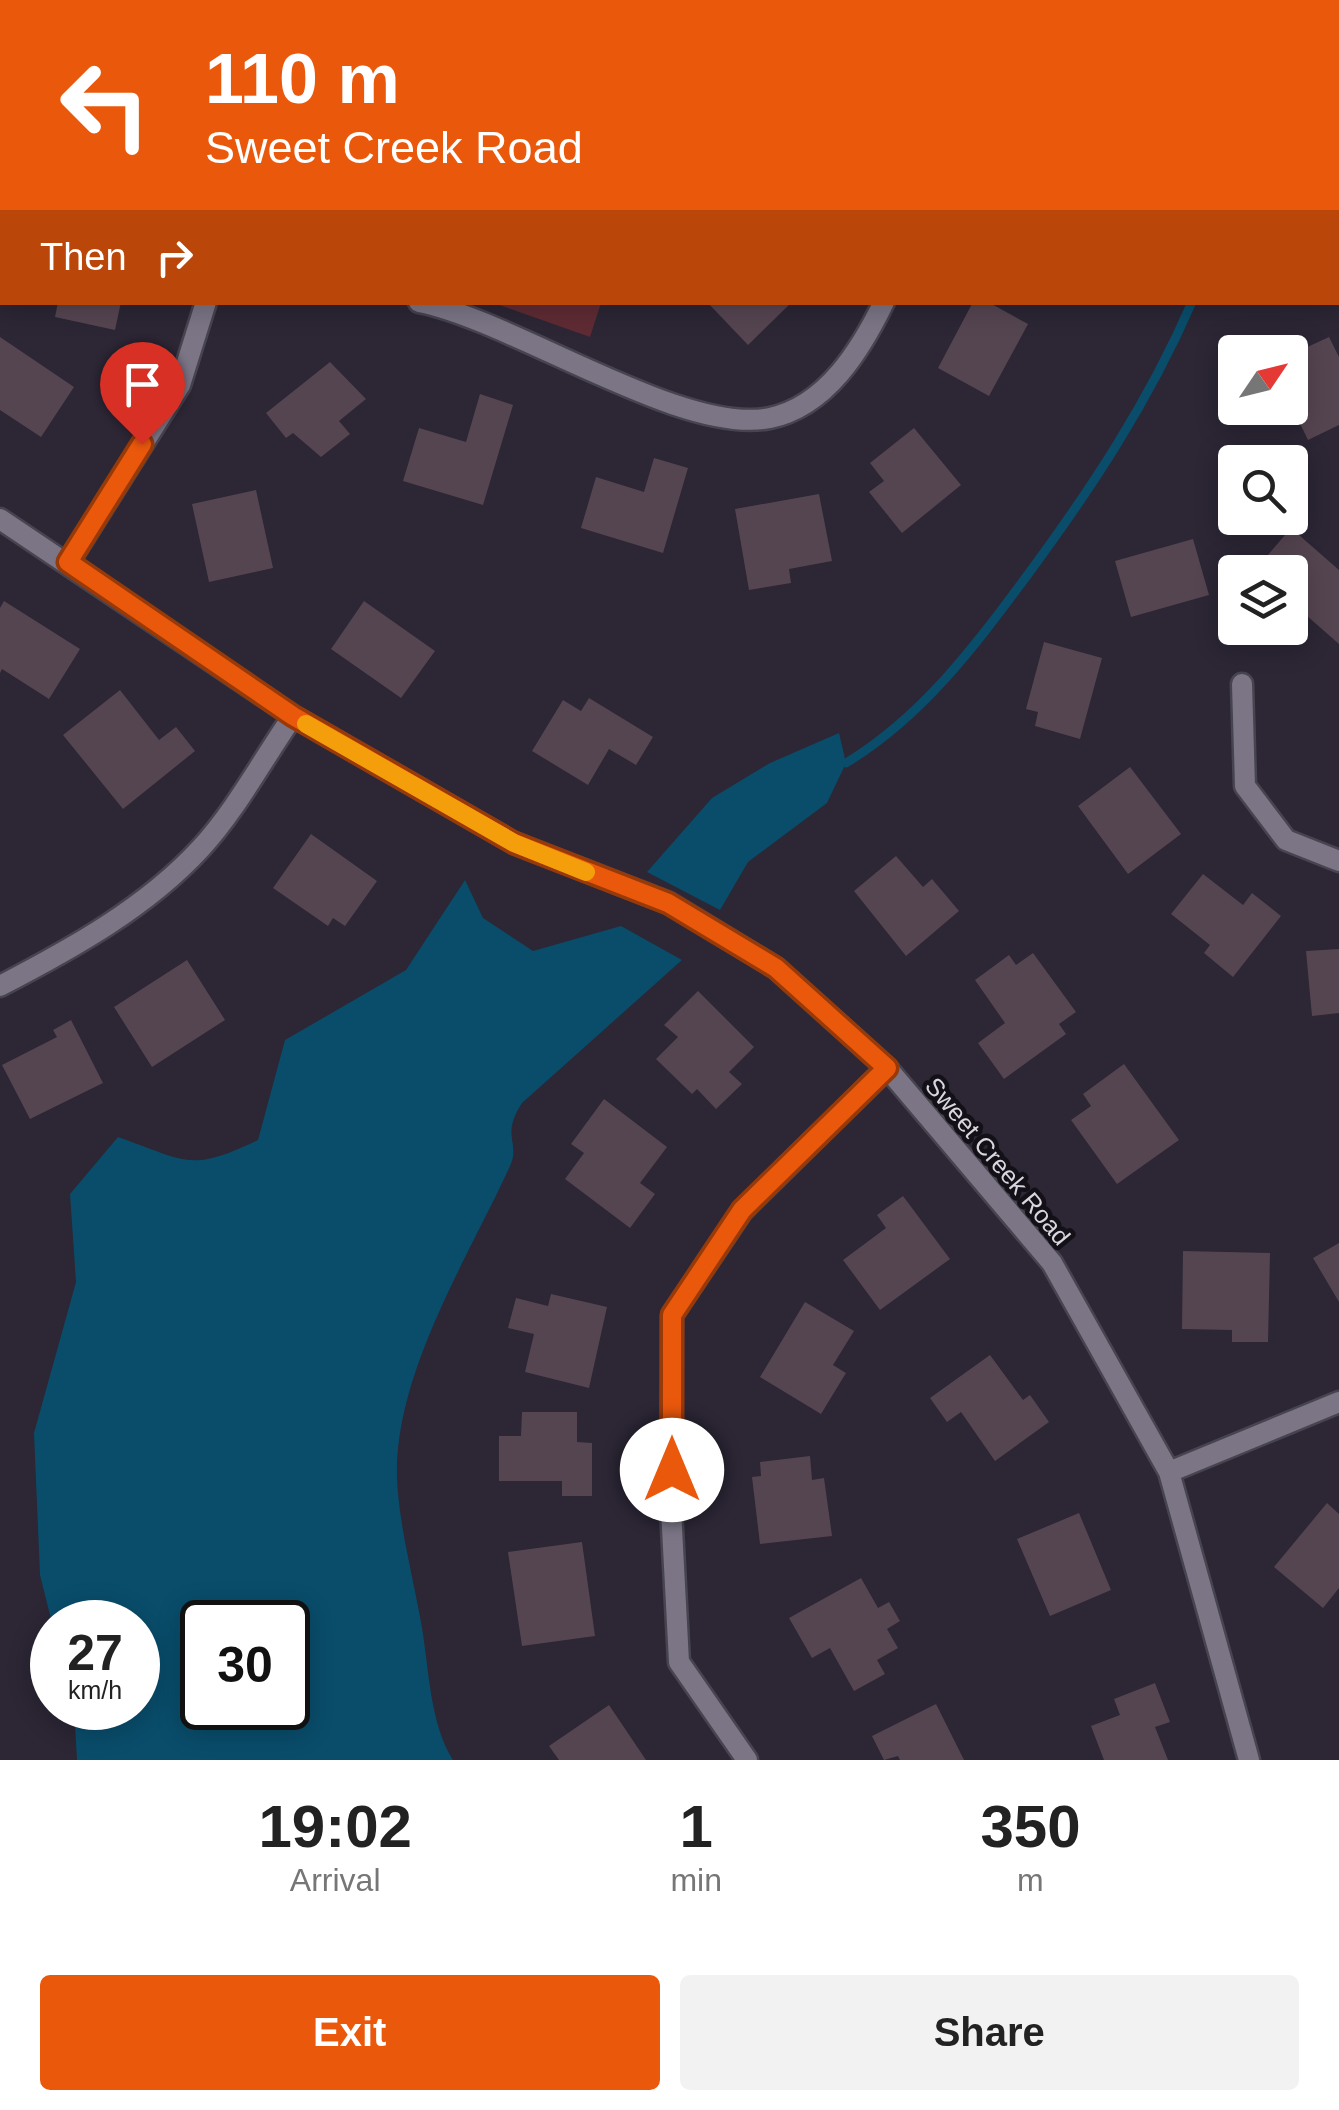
<!DOCTYPE html>
<html lang="en">
<head>
<meta charset="utf-8">
<style>
	body { margin:0; font-family:Helvetica,sans-serif; background:#f2f2f2; color:#222; height:100vh; display:flex; flex-direction:column; font-size:38px; white-space:nowrap }
	* { box-sizing:border-box; margin:0 }
	p { font-size:32px; color:#767676 }
	.icon { flex:none; width:55px; height:55px; fill:none; stroke:currentColor; stroke-width:2; stroke-linecap:round; stroke-linejoin:round }
	.map { position:relative; height:1760px; overflow:hidden }
	.details { display:flex; flex-direction:column; background:#fff; flex:1 }
	.details>* { flex:none }
	.hud { position:absolute; left:0px; top:0px; width:1340px; height:305px; box-shadow:0 5px 25px #0003; background:#ea580c; color:#fff; overflow:hidden }
	.needle { width:65px; rotate:55deg }
	.fabs { position:absolute; left:1218px; top:335px; display:grid; gap:20px }
	.fabs a { display:grid; place-items:center; width:90px; height:90px; border-radius:10px; background:#fff; box-shadow:0 5px 25px #0003; font-size:50px }
	.speed { position:absolute; left:30px; top:1600px; display:flex; gap:20px; font-size:50px; font-weight:700; text-align:center }
	.speed>* { display:grid; place-content:center; width:130px; height:130px; border-radius:50%; background:#fff; box-shadow:0 5px 25px #0003; line-height:1 }
	.speed small { font-size:25px; font-weight:400 }
	.speed .limit { border:5px solid #111; border-radius:15px; background:#fff; color:#111 }
	.pin { position:absolute; display:grid; place-items:center; width:85px; height:85px; color:#fff; margin:-102px -42px; border-radius:50% 50% 50% 0; rotate:-45deg; box-shadow:0 0 10px #0007 }
	.pin .icon { rotate:45deg }
	.me { position:absolute; width:110px; margin:-55px; rotate:0deg; stroke-linejoin:round; filter:drop-shadow(0 0 8px #0008) }
	.turn { display:flex; align-items:center; gap:35px; height:210px; padding:0 40px; font-size:45px }
	.turn .icon { width:130px; height:130px; stroke-width:2.5 }
	.turn b { display:block; font-size:70px; line-height:85px }
	.then { display:flex; align-items:center; height:95px; padding:0 40px; background:#0003; gap:20px; font-size:38px }
	.eta { display:flex; justify-content:space-evenly; align-items:center; height:170px; text-align:center }
	.eta b { font-size:60px; font-weight:600; line-height:70px }
	.cta { display:flex; gap:20px; margin-top:auto; padding:20px 40px }
	.cta a { flex:1; height:115px; border-radius:10px; background:#ea580c; color:#fff; font-size:40px; font-weight:600; line-height:115px; text-align:center }
	.cta a+a { background:#f2f2f2; color:#222 }
	.map>svg:first-child { display:block }
	.green { fill:#5f2b34 }
	.water { fill:#094d6b; fill-rule:evenodd }
	.lines { fill:none; stroke-linecap:round; stroke-linejoin:round }
	.stream { stroke:#094d6b; stroke-width:9 }
	.building { fill:#554551 }
	.minor-casing { stroke:#47434f; stroke-width:25 }
	.minor { stroke:#7b7586; stroke-width:20 }
	.route-casing { stroke:#983908; stroke-width:25 }
	.route { stroke:#ea580c; stroke-width:18 }
	.slow { stroke:#f59e0b; stroke-width:18 }
	.labels { text-anchor:middle; stroke-width:9; stroke-linejoin:round; paint-order:stroke }
	.street-label { font-size:25px; fill:#d9d6e0; stroke:#131117 }
</style>
</head>
<body>
<div class="map">
<svg width="1339" height="1760" viewBox="0 0 1339 1760">
	<rect width="100%" height="100%" fill="#2c2635"/>
	<path class="green" d="M494,303L601,302V303L590,337Z"/>
	<path class="water" d="M839,733L846,763L827,803L748,862L720,910L647,872L712,798L770,763Z
		M465,880L483,918L533,951L621,926L682,960L522,1103C500,1137 521,1142 510,1166C468,1258 394,1374 397,1478C399,1527 414,1580 422,1628C429,1669 430,1724 453,1760H77L74,1708H138V1622L52,1623L40,1575L34,1433L76,1282L70,1194L118,1137C187,1161 189,1173 258,1140L285,1040L406,970ZM202,1622H288V1708H202Z"/>
	<g class="lines">
		<path class="stream" d="M1337,2L1339,0
			M846,763C922,717 974,647 1026,577C1091,489 1148,403 1192,302"/>
	</g>
	<path class="building" d="M58,302H121L115,330L55,317Z
		M707,302H792L748,345Z
		M973,302H988L1028,324L989,396L938,368Z
		M0,337L74,387L41,437L0,410Z
		M1329,337L1339,357V425L1308,440L1290,403V355Z
		M330,362L366,399L339,421L350,434L321,457L293,433L286,438L266,413Z
		M480,394L513,405L483,505L403,481L419,428L466,442Z
		M914,428L961,485L902,533L869,492L884,481L870,463Z
		M654,458L688,468L663,553L581,528L596,477L644,492Z
		M256,490L273,568L209,582L192,504Z
		M819,494L832,561L789,569L791,583L749,590L735,509Z
		M1291,528L1339,570V644L1290,601V572L1255,570Z
		M1193,539L1209,595L1131,617L1115,561Z
		M4,601L80,649L49,699L2,669L0,673V608Z
		M364,601L435,651L401,698L331,649Z
		M1044,642L1102,658L1080,739L1035,726L1038,712L1026,709Z
		M120,690L159,740L176,727L195,751L123,809L63,735Z
		M589,698L653,737L636,765L609,749L588,785L532,751L563,700L581,711Z
		M1130,767L1181,834L1128,874L1078,806Z
		M311,834L377,881L345,926L333,918L328,926L273,888Z
		M896,856L923,887L932,879L959,911L906,956L854,891Z
		M1203,874L1243,905L1252,893L1281,916L1233,977L1204,953L1210,945L1171,914Z
		M1339,949V1013L1312,1016L1306,951Z
		M1033,953L1076,1012L1059,1024L1066,1034L1004,1079L978,1043L1005,1023L975,980L1009,955L1016,965Z
		M187,960L225,1020L152,1067L114,1007Z
		M698,991L754,1047L729,1072L742,1084L716,1109L697,1089L692,1094L656,1059L678,1037L664,1025Z
		M71,1020L103,1083L30,1119L2,1065L57,1037L53,1030Z
		M1124,1064L1179,1140L1117,1184L1071,1120L1091,1106L1083,1094Z
		M604,1099L667,1147L640,1183L655,1194L630,1228L565,1179L584,1153L571,1144Z
		M903,1196L950,1259L880,1310L843,1260L886,1228L877,1215Z
		M1339,1243V1302L1313,1258Z
		M1183,1251L1270,1253L1268,1342H1232V1330L1182,1329Z
		M551,1294L607,1307L589,1388L525,1372L534,1334L508,1328L516,1298L548,1306Z
		M805,1302L854,1331L833,1365L846,1373L821,1414L760,1377Z
		M990,1355L1023,1400L1030,1395L1049,1422L995,1461L961,1412L947,1422L930,1398Z
		M522,1412H577V1442L592,1443V1496H562V1481H499V1436H521Z
		M810,1456L812,1480L824,1478L832,1536L760,1544L752,1477L761,1476L760,1462Z
		M1327,1503L1339,1514V1588L1323,1608L1274,1567Z
		M1079,1513L1111,1590L1050,1616L1017,1539Z
		M582,1542L595,1636L522,1646L508,1552Z
		M861,1578L878,1608L889,1602L900,1621L887,1629L898,1648L877,1660L885,1674L854,1691L830,1648L812,1658L789,1618Z
		M1155,1683L1170,1722L1155,1727L1168,1760H1104L1091,1726L1120,1715L1114,1699Z
		M936,1704L964,1760H900L898,1756L884,1760L872,1736Z
		M609,1705L646,1760H559L549,1746Z"/>
	<g class="lines">
		<g class="minor-casing">
			<path id="minor" d="M30,0L33,2
				M857,0L862,2
				M1037,2L1038,0
				M419,302C515,321 682,436 770,418C827,406 861,349 884,302
				M0,519L293,716L514,843L669,903L776,968L887,1068L1052,1263L1169,1472L1249,1760
				M68,563L180,385L206,302
				M1242,684L1245,786L1286,840L1339,861
				M0,986C71,949 146,908 201,848C236,810 263,759 293,716
				M1169,1472L1339,1402
				M747,1760L679,1662L671,1509L672,1315L742,1211L887,1068"/>
		</g>
		<use href="#minor" class="minor"/>
	</g>
	<g class="lines">
		<g class="route-casing">
			<path id="route" d="M142,444L68,562L293,716L514,843L668,903L776,968L887,1068L742,1210L672,1315V1470"/>
		</g>
		<use href="#route" class="route"/>
		<path class="slow" d="M306,724L514,843L586,872"/>
	</g>
	<g class="labels">
		<g class="street-label">
			<text transform="translate(998 1161) rotate(50)" y="9">Sweet Creek Road</text>
		</g>
	</g>
</svg>
<div class="fabs">
<a><svg class="needle" viewBox="-14 -14 28 28"><path d="M0-13l5 13h-10z" fill="#e53935"/><path d="M0 13l5-13h-10z" fill="#767676"/></svg></a>
<a><svg class="icon" aria-label="search" viewBox="0 0 24 24"><circle cx="10" cy="10" r="6"/><path d="M15 15l6 6"/></svg></a>
<a><svg class="icon" aria-label="layers" viewBox="0 0 24 24"><path d="M12 4l9 5-9 5-9-5zM3 14l9 5 9-5"/></svg></a>
</div>
<div class="speed"><div>27<small>km/h</small></div><div class="limit">30</div></div>
<div class="pin" style="left:142px;top:444px;background:#d93025"><svg class="icon" aria-label="arrive" viewBox="0 0 24 24"><path d="M6 21V4h12l-3 4 3 4H6"/></svg></div>
<svg class="me" style="left:672px;top:1470px" viewBox="-20 -20 40 40"><circle r="19" fill="#fff"/><path d="M0-13L10 11 0 6-10 11z" fill="#ea580c"/></svg>
<div class="hud">
<div class="turn"><svg class="icon" aria-label="left" viewBox="0 0 24 24"><path d="M17 20v-9H6M10 6l-5 5 5 5"/></svg><div><b>110 m</b>Sweet Creek Road</div></div>
<div class="then">Then<svg class="icon" aria-label="right" viewBox="0 0 24 24"><path d="M7 20v-9h11M14 6l5 5-5 5"/></svg></div>
</div>
</div>
<section class="details">
<div class="eta">
<div><b>19:02</b><p>Arrival</p></div>
<div><b>1</b><p>min</p></div>
<div><b>350</b><p>m</p></div>
</div>
<div class="cta"><a>Exit</a><a>Share</a></div>
</section>
</body>
</html>
